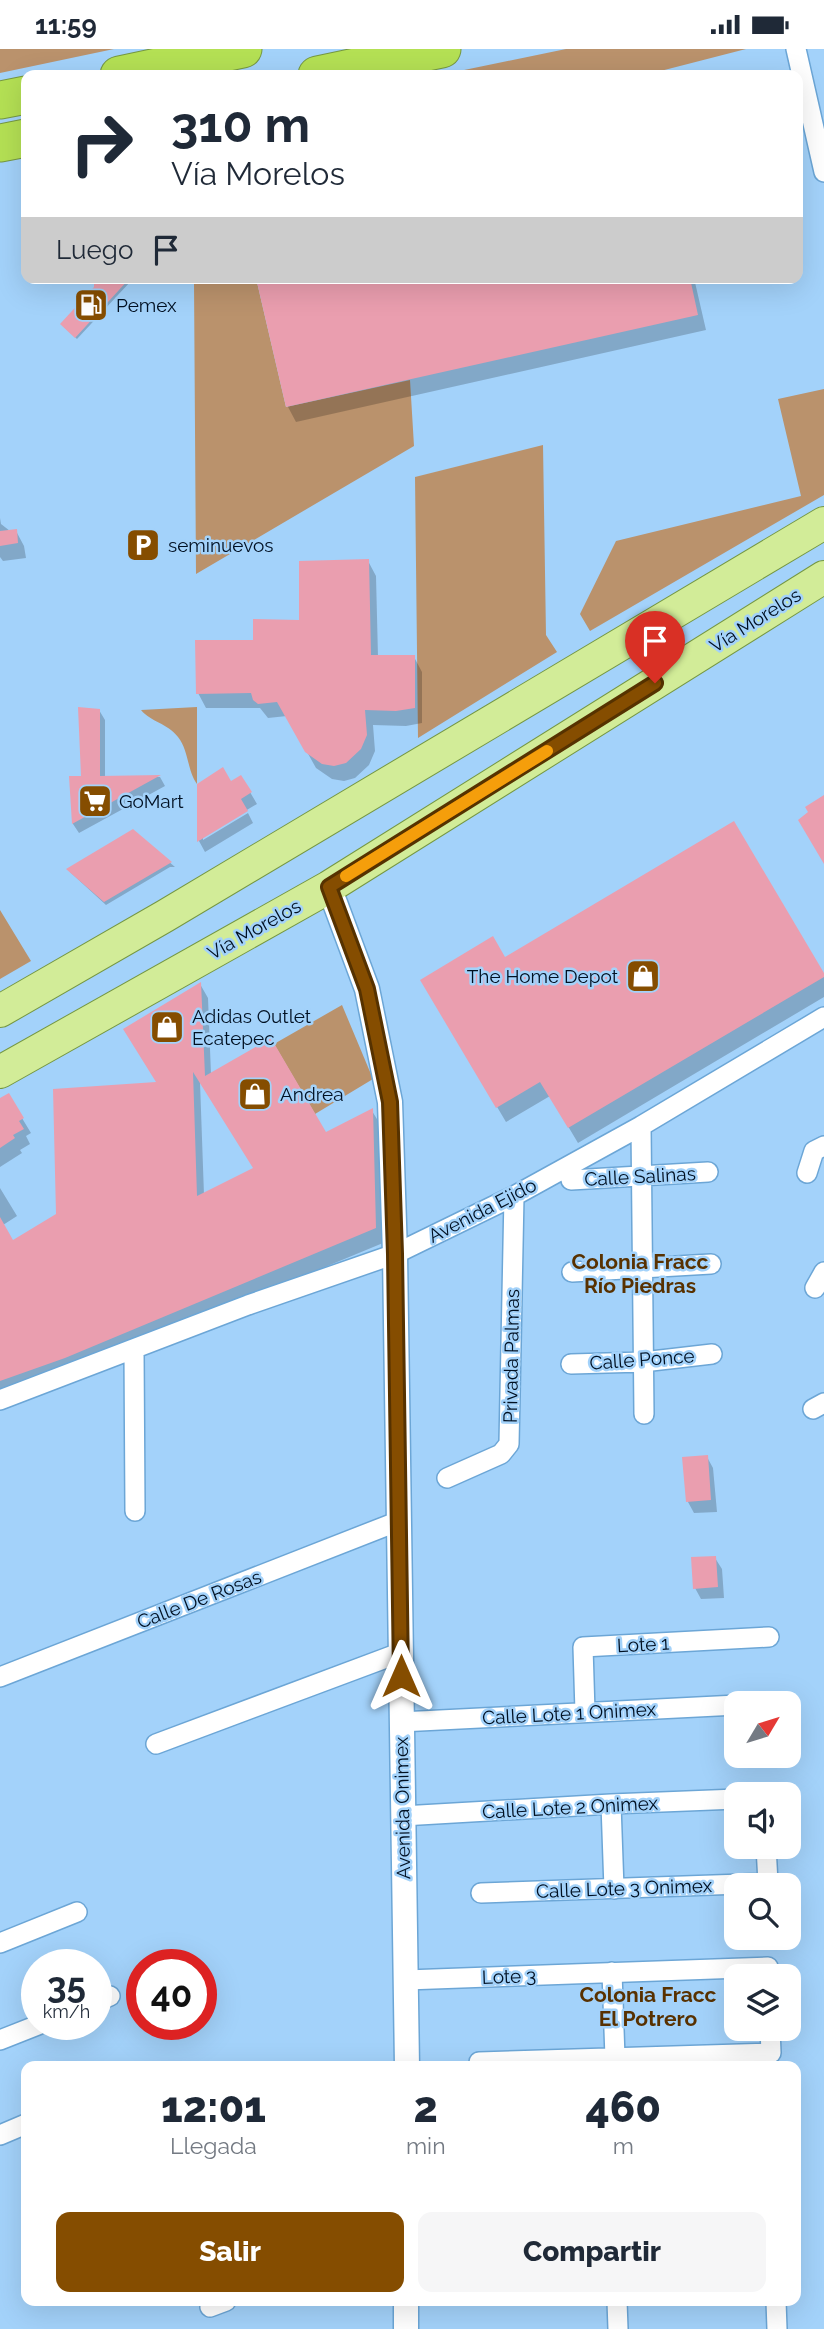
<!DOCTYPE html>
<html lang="es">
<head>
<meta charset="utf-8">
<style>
	body { margin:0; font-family:Raleway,sans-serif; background:#f6f6f7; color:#1f2937; height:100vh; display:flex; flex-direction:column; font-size:26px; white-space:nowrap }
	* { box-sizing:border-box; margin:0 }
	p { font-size:23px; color:#747a83 }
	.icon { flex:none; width:38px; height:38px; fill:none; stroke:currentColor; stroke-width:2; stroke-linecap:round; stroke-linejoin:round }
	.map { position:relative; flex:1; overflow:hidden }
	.sheet { position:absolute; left:21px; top:2012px; width:780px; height:245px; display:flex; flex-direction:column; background:#fff; border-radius:14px; box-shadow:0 7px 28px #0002 }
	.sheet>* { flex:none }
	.guide { position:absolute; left:21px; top:21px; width:782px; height:214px; border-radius:14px; box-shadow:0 7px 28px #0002; background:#fff; color:#1f2937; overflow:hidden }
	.needle { width:46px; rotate:52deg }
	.fabs { position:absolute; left:724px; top:1642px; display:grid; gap:14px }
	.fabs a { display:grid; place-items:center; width:77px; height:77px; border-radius:14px; background:#fff; box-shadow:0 7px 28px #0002; font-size:35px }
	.speed { position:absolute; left:21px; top:1900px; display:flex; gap:14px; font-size:35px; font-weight:700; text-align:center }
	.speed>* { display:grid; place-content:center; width:91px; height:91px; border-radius:50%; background:#fff; box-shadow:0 7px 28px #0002; line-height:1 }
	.speed small { font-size:18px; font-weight:400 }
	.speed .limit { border:10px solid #d22; background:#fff; color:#111 }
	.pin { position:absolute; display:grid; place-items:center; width:60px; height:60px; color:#fff; margin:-72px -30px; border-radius:50% 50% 50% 0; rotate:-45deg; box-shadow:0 0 7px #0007 }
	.pin .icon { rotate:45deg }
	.me { position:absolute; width:77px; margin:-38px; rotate:0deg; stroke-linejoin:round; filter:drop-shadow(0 0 5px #0008) }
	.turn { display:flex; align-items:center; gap:24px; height:147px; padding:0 35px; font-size:32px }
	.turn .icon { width:91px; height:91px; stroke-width:2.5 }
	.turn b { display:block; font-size:49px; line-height:60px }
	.then { display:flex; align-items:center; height:66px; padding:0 35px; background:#0003; gap:14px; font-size:26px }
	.eta { display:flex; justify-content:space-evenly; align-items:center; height:119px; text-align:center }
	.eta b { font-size:42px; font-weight:800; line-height:49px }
	.action { display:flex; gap:14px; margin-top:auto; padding:14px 35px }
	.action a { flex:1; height:80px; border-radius:14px; background:#854d00; color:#fff; font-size:28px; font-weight:800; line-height:80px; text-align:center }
	.action a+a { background:#f6f6f7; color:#1f2937 }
	.status { display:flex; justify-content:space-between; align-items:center; height:49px; padding:0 35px; background:#fff; direction:ltr }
	.status svg { height:19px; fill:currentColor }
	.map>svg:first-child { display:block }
	.green { fill:#ba926c }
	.shadow { fill:#0003; fill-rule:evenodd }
	.building { fill:#ea9eaf; fill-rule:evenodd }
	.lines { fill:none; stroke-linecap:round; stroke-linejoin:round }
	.minor-casing { stroke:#6ca6d6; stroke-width:22 }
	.tertiary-casing { stroke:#6ca6d6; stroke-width:27 }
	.primary-casing { stroke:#759742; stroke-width:34 }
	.motorway-casing { stroke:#759742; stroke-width:39 }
	.minor { stroke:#fff; stroke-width:19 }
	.tertiary { stroke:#fff; stroke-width:24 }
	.primary { stroke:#d2ec98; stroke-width:32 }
	.motorway { stroke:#b4e054; stroke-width:37 }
	.route-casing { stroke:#563200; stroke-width:18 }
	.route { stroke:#854d00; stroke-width:12 }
	.slow { stroke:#f59e0b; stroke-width:12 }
	.labels { text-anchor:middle; stroke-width:5; stroke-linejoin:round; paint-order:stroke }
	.poi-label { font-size:19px; fill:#001022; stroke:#a3d2fa; text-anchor:start }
	.street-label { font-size:19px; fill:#001022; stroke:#a3d2fa }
	.neighbourhood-label { font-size:21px; font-weight:bold; fill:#583100; stroke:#a3d2fa }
</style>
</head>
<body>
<div class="status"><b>11:59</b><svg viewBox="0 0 49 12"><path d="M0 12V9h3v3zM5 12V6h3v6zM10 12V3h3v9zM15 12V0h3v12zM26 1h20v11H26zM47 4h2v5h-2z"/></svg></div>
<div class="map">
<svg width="824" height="2280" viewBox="0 0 824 2280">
	<rect width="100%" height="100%" fill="#a3d2fa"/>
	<path class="green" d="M0,0H114L0,24Z
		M566,0H746L645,26H440Z
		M177,229H256L286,358L410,331L414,397L196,525L194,233L177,232Z
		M824,340V446L590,582L580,565L616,492L801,447L778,350Z
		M543,396L546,586L557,603L418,689L415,428Z
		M197,658V735C187,721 189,702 178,688C167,674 151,673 141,661Z
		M0,861L31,912L0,930Z
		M342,956L373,1030L315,1065L274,995Z"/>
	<path class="shadow" d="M24,183H26V213Z
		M95,229H131V232L77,290L64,278L96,239Z
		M258,229H694L706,281L296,373L288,358Z
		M0,469L1,475L10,482H16L24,497L26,509L3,512L0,508Z
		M368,512L376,527L378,608H414L422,623V674L406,677L373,676L375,702L369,716L355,729L344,732L332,730L316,719L287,667L268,669L260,659H206L198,644L254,593L300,573Z
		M99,661L105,671V728H160L165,737L79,784L73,775L70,729H83Z
		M241,728L257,755L203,787V791L248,764L253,774L205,803L199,792V736L230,734Z
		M133,782L175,818H170L106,856L70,823Z
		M824,927V948L578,1094L550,1047L506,1073L422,931Z
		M200,935L208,949L211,1025L325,1085L372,1062L380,1075L383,1194L74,1322L0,1349V1139L17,1167L3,1176L13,1194L58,1166L158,1035ZM200,1033L255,1120L204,1146Z
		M8,1046L31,1084L26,1087L30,1095L20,1101L22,1104L0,1118V1051Z
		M707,1408L713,1419L717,1463L694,1464L688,1453Z
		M715,1509L722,1520L724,1549L701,1550L695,1539Z"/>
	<path class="building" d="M94,229H130L75,289L60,275L94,238Z
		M256,229H690L698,266L286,358Z
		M17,480L18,494L0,497V482Z
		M369,510L371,606H415V659L396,662L365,661L367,686L361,700L346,714L334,717L322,715L305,703L277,653L258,655L253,651L251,644L196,645L195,591H253V570L299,571V512Z
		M78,658L100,660V727L161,726L72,775L69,727H81Z
		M223,718L231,732L241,726L252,743L241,750L248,762L197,793V735Z
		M824,746V815L798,771L808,763L805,758Z
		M734,772L824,924V928L568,1079L540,1033L496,1059L420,931L493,887L505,908Z
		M133,780L172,813L104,853L66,820Z
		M201,933L205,1027L271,989L326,1083L373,1059L376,1179L65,1309L0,1332V1168L13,1191L56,1165L53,1040L156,1033L123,980ZM193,1023L253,1119L197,1147Z
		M9,1044L24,1069L19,1072L24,1080L13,1086L15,1089L0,1099V1049Z
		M708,1406L711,1451L686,1453L682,1408Z
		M716,1507L718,1538L693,1540L691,1508Z"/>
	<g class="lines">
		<g class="minor-casing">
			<path id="minor" d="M796,0L824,123
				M641,1077L644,1365
				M807,1124L814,1102L824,1097
				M571,1131L708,1123
				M572,1223L711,1215
				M815,1239L824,1223
				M134,1301L135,1462
				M571,1315L643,1313L712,1305
				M0,1351L248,1256L395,1205L514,1147L641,1077L824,968
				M813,1360L824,1354
				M447,1429L501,1405L509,1395L514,1147
				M0,1628L399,1472
				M771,1654H773
				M585,1663L583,1598L769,1588
				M400,1673L737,1656
				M156,1695L402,1603
				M611,1755L614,1840
				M402,1767L611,1755L737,1750
				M481,1844L768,1834L766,1797
				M0,1894L77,1863
				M612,1923L615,2009
				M406,1931L768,1918V1927
				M96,1953L110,1947
				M0,1991L38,1976
				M479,2013L771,2004L770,1979
				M0,2086L26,2075
				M617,2252L618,2280
				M776,2252L777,2280
				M210,2258L226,2252"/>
		</g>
		<g class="tertiary-casing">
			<path id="tertiary" d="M329,838L367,940L390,1053L395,1205L407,2018
				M406,2280V2252"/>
		</g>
		<g class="primary-casing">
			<path id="primary" d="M0,962L165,867L824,474
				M0,1023L329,838L824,528"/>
		</g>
		<g class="motorway-casing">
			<path id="motorway" d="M119,26L243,0
				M317,26L442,0
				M0,51L26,46
				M0,94L26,89"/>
		</g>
		<use href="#minor" class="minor"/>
		<use href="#tertiary" class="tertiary"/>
		<use href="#primary" class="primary"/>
		<use href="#motorway" class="motorway"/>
	</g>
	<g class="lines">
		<g class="route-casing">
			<path id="route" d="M401,1627L395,1205L390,1053L367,940L329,838L655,634"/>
		</g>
		<use href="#route" class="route"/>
		<path class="slow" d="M346,827L547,702"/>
	</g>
	<defs>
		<g id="fuel-square" transform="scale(1.75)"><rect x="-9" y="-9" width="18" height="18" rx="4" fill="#854d00" stroke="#a3d2fa"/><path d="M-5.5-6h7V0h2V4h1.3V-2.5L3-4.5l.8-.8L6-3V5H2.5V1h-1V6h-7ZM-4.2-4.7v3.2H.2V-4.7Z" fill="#fff"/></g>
		<g id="parking-square" transform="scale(1.75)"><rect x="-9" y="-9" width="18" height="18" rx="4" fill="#854d00" stroke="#a3d2fa"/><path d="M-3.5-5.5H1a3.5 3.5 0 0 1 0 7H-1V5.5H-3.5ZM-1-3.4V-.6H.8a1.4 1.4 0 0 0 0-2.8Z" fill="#fff"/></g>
		<g id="supermarket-square" transform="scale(1.75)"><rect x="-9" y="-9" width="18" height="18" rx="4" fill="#854d00" stroke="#a3d2fa"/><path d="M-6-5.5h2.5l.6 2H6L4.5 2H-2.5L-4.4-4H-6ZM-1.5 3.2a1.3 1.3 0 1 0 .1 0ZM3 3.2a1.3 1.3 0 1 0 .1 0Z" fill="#fff"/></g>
		<g id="shop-square" transform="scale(1.75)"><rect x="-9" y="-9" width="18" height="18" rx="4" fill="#854d00" stroke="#a3d2fa"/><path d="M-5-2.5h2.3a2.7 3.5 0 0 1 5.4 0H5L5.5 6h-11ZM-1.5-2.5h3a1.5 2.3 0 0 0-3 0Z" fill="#fff"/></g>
	</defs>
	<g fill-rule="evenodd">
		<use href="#fuel-square" x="91" y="256"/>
		<use href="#parking-square" x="143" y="496"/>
		<use href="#supermarket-square" x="95" y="752"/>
		<use href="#shop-square" x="643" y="927"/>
		<use href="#shop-square" x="167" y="978"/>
		<use href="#shop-square" x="255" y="1045"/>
	</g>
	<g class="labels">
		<g class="poi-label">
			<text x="116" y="263">Pemex</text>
			<text x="168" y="503">seminuevos</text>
			<text x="119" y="759">GoMart</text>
			<text x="618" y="934" text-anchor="end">The Home Depot</text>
			<text x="192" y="974">Adidas Outlet<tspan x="192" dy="22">Ecatepec</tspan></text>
			<text x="280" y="1052">Andrea</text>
		</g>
		<g class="street-label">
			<text transform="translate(755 571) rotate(-32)" y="7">Vía Morelos</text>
			<text transform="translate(254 880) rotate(-29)" y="7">Vía Morelos</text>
			<text transform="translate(640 1127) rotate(-3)" y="7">Calle Salinas</text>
			<text transform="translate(482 1161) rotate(-27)" y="7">Avenida Ejido</text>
			<text transform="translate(511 1307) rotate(-89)" y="7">Privada Palmas</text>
			<text transform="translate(642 1310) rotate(-4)" y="7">Calle Ponce</text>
			<text transform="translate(199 1550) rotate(-21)" y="7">Calle De Rosas</text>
			<text transform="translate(643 1595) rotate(-3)" y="7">Lote 1</text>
			<text transform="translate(569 1664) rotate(-3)" y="7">Calle Lote 1 Onimex</text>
			<text transform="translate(570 1758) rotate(-3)" y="7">Calle Lote 2 Onimex</text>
			<text transform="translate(402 1759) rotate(-91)" y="7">Avenida Onimex</text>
			<text transform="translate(624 1839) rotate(-2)" y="7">Calle Lote 3 Onimex</text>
			<text transform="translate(509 1927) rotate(-2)" y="7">Lote 3</text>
		</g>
		<g class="neighbourhood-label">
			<text x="640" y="1220">Colonia Fracc<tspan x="640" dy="24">Río Piedras</tspan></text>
			<text x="648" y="1953">Colonia Fracc<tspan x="648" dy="24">El Potrero</tspan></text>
		</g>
	</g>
</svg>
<div class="fabs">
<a><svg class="needle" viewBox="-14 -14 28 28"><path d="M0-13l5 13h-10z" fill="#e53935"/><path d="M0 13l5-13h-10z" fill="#747a83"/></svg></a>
<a><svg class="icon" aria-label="sound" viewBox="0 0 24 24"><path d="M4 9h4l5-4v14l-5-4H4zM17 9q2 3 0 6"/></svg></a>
<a><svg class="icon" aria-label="search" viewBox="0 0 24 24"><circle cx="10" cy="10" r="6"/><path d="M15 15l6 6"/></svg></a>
<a><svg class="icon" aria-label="layers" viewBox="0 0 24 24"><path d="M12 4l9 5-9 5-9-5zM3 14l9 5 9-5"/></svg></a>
</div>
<div class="speed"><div>35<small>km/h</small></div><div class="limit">40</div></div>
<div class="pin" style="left:655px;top:634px;background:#d93025"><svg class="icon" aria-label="arrive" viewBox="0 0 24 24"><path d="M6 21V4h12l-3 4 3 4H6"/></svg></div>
<svg class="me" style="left:401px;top:1627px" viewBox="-20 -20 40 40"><path d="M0-17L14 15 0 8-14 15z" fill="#854d00" stroke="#fff" stroke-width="4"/></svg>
<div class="guide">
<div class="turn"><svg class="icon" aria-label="right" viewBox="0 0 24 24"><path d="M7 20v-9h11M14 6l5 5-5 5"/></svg><div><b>310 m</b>Vía Morelos</div></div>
<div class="then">Luego<svg class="icon" aria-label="arrive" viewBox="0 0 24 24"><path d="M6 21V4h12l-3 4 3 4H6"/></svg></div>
</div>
<section class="sheet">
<div class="eta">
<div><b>12:01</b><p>Llegada</p></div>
<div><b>2</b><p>min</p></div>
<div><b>460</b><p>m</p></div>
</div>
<div class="action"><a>Salir</a><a>Compartir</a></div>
</section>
</div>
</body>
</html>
